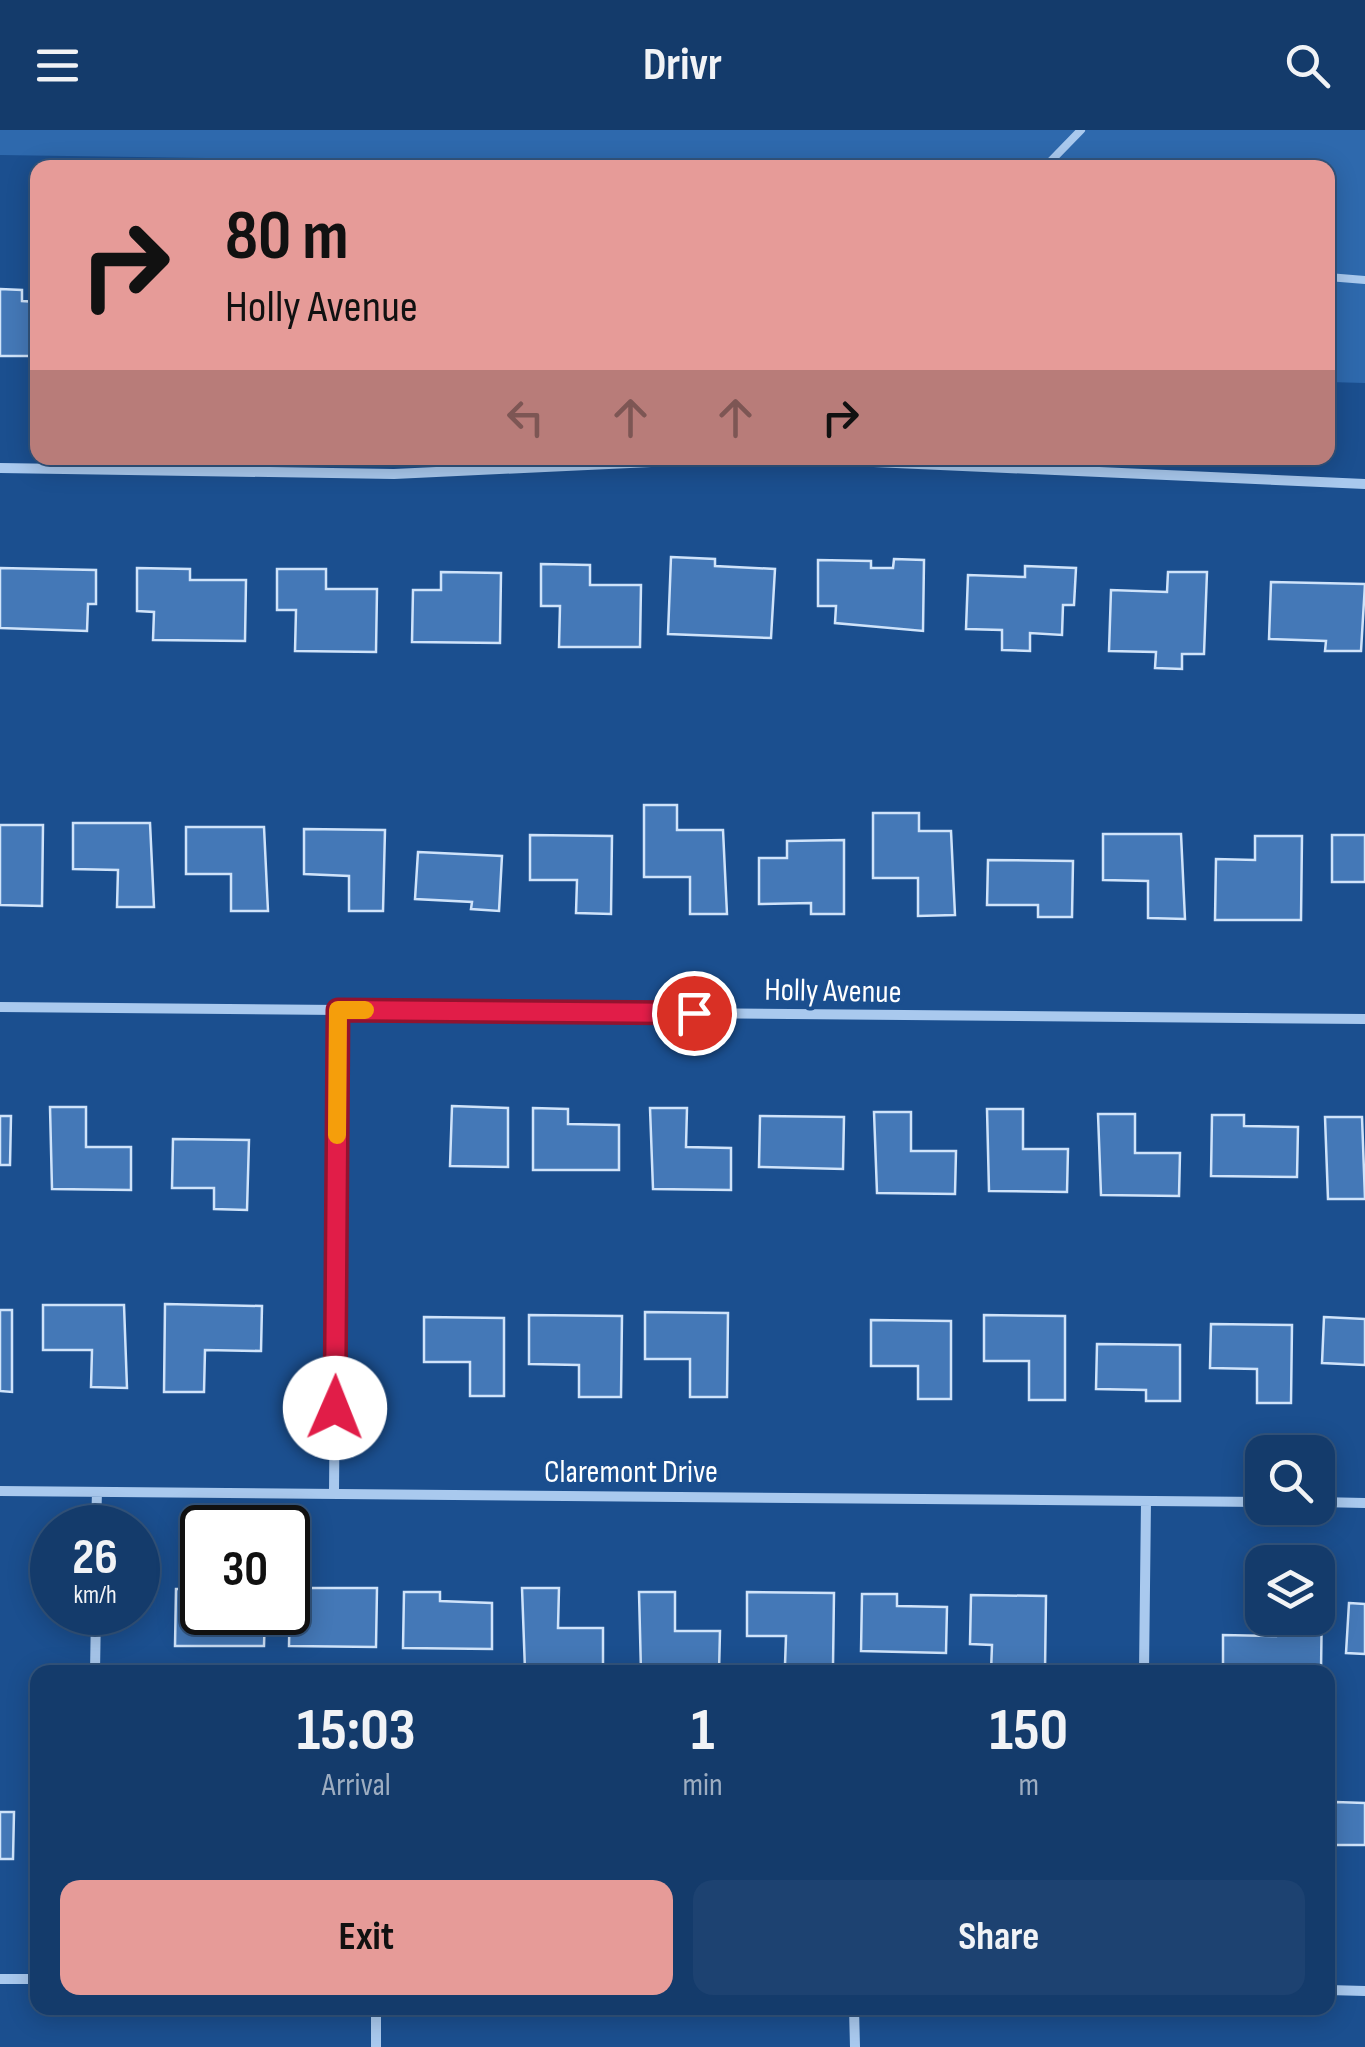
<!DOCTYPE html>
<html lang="en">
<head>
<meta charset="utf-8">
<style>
	body { margin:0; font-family:"Sofia Sans Condensed",sans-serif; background:#1d4271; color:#f1f3f6; height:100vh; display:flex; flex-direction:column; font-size:38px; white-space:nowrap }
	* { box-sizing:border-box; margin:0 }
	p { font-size:32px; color:#9dadc1 }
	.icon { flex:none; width:55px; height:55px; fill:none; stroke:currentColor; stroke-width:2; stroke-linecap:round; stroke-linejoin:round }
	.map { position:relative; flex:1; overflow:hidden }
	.details { position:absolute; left:30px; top:1535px; width:1305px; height:350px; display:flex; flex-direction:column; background:#143b6b; border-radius:20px; box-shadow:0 5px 25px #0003,0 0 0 2px #33557e }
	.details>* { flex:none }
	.guide { position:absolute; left:30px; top:30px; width:1305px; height:305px; border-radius:20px; box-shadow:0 5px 25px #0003,0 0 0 2px #33557e; background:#e69b98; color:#111; overflow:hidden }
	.controls { position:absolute; left:1245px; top:1305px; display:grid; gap:20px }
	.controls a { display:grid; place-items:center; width:90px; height:90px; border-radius:20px; background:#143b6b; box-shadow:0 5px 25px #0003,0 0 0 2px #33557e; font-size:50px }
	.speed { position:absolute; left:30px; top:1375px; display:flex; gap:20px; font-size:50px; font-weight:700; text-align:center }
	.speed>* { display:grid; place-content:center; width:130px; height:130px; border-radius:50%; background:#143b6b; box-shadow:0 5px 25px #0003,0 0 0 2px #33557e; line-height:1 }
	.speed small { font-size:25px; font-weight:400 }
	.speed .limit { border:5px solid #111; border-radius:15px; background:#fff; color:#111 }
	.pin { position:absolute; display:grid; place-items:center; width:85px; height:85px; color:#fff; margin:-42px; border:5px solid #fff; border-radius:50%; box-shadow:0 2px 10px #0007 }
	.me { position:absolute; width:110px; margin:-55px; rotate:1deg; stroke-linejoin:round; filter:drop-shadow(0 0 8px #0008) }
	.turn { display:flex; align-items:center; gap:35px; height:210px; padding:0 30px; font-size:45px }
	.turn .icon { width:130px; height:130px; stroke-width:2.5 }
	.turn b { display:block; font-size:70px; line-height:85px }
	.lanes { display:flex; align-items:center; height:95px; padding:0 30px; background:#0003; justify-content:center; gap:50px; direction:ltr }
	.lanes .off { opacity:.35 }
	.eta { display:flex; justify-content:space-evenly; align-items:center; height:170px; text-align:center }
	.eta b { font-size:60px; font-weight:700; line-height:70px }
	.button { display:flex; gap:20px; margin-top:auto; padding:20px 30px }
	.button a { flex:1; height:115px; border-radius:20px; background:#e69b98; color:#111; font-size:40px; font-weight:700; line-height:115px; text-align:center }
	.button a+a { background:#1d4271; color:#f1f3f6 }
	header { display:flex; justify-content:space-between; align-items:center; height:130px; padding:0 30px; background:#143b6b; font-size:45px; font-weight:700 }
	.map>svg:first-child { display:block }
	.green { fill:#2e69ad }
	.building { fill:#4478b7; stroke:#cfe3fa; stroke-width:2.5 }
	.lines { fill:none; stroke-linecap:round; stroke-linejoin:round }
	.lane { stroke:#a9c9ee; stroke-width:8 }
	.street { stroke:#a9c9ee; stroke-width:10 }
	.route-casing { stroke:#92132f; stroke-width:25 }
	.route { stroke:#e11d48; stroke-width:18 }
	.slow { stroke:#f59e0b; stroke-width:18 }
	.labels { text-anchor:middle; stroke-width:8; stroke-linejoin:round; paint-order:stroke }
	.street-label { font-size:32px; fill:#fff; stroke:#1b4f8f }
</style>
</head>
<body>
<header><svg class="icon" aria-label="menu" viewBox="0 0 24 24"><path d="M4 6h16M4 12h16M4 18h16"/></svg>Drivr<svg class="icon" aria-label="search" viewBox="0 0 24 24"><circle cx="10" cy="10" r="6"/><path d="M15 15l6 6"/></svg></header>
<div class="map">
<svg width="1365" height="1917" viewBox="0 0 1365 1917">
	<rect width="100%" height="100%" fill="#1b4f8f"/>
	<path class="green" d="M0,0H1365V253L1328,252V38H351L350,30L0,25Z"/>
	<path class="building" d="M0,159L22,160V171L38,172V226H0Z
		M671,427L715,429V436L775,439L771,508L668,504Z
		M894,429L924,430L923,501L835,493L836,476H818V430L871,431V438H893Z
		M541,434L590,435V455H641L640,517H559L560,476H541Z
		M1025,436L1076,438L1074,475H1063L1062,505L1030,503V521L1002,520V500L966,499L968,445L1025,447Z
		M0,438L96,440V474H88L87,501L0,498Z
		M137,438L190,439V450H246L245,511L153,510L154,482L137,481Z
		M277,439H326V459H377L376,522L295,521L296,480H277Z
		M441,442L501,443L500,513L412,512L413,460H441Z
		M1168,442H1207L1204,524H1182V539L1155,538L1156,522L1109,521L1111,460L1167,462Z
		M1271,452L1365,454L1361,521H1325L1326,511L1269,509Z
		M644,675H677V700H723L727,784H690V747H644Z
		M873,683H919V701H951L955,785L918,786V748H873Z
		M73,693H150L154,777H117L118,740L73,739Z
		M0,695H43L42,776L0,775Z
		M186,697H264L268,781H231V744H186Z
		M304,699L385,700L383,781H349V746L304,744Z
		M1103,704H1181L1185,789L1148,788V751L1103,750Z
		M530,705L612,706L611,784L576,783L577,750H530Z
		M1332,705H1365V752H1332Z
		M1255,706H1302L1301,790H1215L1216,729L1255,730Z
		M844,710V784H811V773L759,774V728H787V711Z
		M418,722L502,726L499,781L471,779L472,772L415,769Z
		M988,730L1073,731L1072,787H1038V775H987Z
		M452,976L508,978V1037L450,1036Z
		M50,977H86V1017H131V1060L52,1059Z
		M533,978L568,979V994L619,995V1040H533Z
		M650,978H687L686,1017L731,1018V1060L653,1059Z
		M987,979H1023V1019H1068L1067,1062L989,1061Z
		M874,982H911V1021H956L955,1064L877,1063Z
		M1098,984H1135V1023H1180L1179,1066L1101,1065Z
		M1212,985H1244V996L1298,997L1297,1047L1211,1046Z
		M0,986H11L10,1035H0Z
		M760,986L844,987L843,1039L759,1037Z
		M1325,987H1362L1365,1069H1328Z
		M173,1009L249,1010L247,1080L214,1079V1058H172Z
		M165,1174L262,1176L261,1221L205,1220L204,1262H164Z
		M43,1175H124L127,1258L91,1257L92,1220H43Z
		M0,1180H12V1262L0,1261Z
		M645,1182L728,1183L727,1267H690V1229H645Z
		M529,1185L622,1186L621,1267H579V1235L529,1234Z
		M984,1185L1065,1186V1270H1029V1231H984Z
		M424,1187L504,1188V1266H470V1232H424Z
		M1324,1187L1365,1189V1235L1322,1233Z
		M871,1190L951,1191V1269H918V1236H871Z
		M1211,1194L1292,1195L1291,1273H1257V1239L1210,1238Z
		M1097,1214L1180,1215V1271H1146V1260L1096,1259Z
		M290,1458H377L376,1517L289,1516Z
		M522,1458H559L558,1498H603V1541L525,1540Z
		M176,1459H202V1482H265L264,1516H175Z
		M404,1462H440V1471L492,1473V1519L403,1518Z
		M639,1462H675V1501H720L719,1542H641Z
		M747,1462L834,1463L833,1536L785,1535L786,1506H747Z
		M862,1464H897V1476L947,1477L946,1523L861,1521Z
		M971,1465L1046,1466L1045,1542H991L992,1515L970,1514Z
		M1318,1468H1322L1321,1542H1223V1505L1276,1506L1277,1488H1318Z
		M1349,1473L1365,1474V1524L1346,1523Z
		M1335,1672L1365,1673V1715H1334Z
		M0,1682H14L13,1729H0Z"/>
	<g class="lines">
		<path class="lane" d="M1044,38L1081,0
			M1328,147L1365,150"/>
		<path class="street" d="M785,328L1365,354
			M0,338L394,344L736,328
			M0,877L1365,889
			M0,1361L1262,1372
			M334,1364L338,880
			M1318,1372L1365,1373
			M96,1398L97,1362
			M95,1542L96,1482
			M1144,1542L1146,1371
			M0,1849H38
			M1328,1860L1365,1861
			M854,1878L855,1917
			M376,1917V1878"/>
	</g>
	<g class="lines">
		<g class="route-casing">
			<path id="route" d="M335,1278L338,880L694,883"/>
		</g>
		<use href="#route" class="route"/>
		<path class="slow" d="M337,1005L338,880H365"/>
	</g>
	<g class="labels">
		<g class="street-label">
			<text transform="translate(833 860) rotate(1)" y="11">Holly Avenue</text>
			<text x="631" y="1352">Claremont Drive</text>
		</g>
	</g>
</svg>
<div class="controls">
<a><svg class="icon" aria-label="search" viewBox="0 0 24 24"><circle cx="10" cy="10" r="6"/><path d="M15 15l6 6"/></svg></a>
<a><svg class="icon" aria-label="layers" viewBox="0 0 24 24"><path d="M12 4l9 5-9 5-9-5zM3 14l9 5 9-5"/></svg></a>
</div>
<div class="speed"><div>26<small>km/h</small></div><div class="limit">30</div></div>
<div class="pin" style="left:694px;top:883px;background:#d93025"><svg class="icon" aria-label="arrive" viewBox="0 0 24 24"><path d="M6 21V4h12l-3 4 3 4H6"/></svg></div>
<svg class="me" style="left:335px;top:1278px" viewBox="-20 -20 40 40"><circle r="19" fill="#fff"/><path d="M0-13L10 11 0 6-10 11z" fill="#e11d48"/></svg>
<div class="guide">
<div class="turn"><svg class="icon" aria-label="right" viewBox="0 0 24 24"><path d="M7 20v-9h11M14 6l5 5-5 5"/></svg><div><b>80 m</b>Holly Avenue</div></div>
<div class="lanes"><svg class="icon off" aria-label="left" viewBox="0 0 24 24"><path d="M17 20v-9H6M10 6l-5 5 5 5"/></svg><svg class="icon off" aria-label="ahead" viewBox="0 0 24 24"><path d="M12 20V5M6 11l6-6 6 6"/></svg><svg class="icon off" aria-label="ahead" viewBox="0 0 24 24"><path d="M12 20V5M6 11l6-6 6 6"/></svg><svg class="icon" aria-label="right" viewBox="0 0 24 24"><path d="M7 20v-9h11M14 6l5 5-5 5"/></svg></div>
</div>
<section class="details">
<div class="eta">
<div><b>15:03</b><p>Arrival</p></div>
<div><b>1</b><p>min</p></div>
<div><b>150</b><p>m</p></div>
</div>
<div class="button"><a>Exit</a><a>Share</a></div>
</section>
</div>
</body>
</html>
